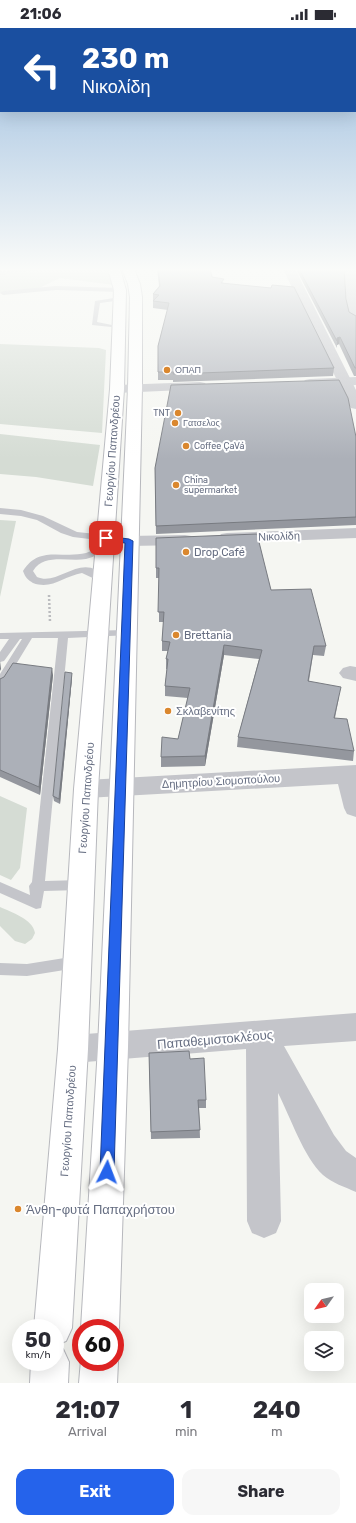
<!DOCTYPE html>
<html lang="en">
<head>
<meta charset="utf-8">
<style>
	body { margin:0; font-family:Rubik,sans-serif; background:#f7f7f7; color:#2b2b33; height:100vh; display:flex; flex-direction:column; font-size:15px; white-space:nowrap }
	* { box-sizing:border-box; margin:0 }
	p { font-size:13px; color:#7c7c81 }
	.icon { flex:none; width:22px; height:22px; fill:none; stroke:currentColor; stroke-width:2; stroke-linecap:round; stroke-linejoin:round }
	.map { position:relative; height:1355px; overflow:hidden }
	.sheet { display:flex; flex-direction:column; background:#fff; flex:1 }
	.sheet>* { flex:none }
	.guide { position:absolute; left:0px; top:0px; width:356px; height:84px; box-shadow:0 4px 16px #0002; background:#1a4fa0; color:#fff; overflow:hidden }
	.needle { width:26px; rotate:236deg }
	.controls { position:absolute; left:304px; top:1255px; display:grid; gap:8px }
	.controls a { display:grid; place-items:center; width:40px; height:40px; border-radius:8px; background:#fff; box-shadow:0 4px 16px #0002; font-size:20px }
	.speed { position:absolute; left:12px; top:1291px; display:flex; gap:8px; font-size:20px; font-weight:700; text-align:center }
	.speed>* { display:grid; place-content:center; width:52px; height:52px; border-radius:50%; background:#fff; box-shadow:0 4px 16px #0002; line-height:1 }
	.speed small { font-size:10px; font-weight:400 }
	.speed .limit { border:6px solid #d22; background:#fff; color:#111 }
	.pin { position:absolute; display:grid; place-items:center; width:34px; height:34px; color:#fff; margin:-17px; border-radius:8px; box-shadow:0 2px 6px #0006 }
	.me { position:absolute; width:44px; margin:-22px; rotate:3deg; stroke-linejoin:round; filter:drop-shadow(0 0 3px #0008) }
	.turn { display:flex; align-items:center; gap:14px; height:84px; padding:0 16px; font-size:18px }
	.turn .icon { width:52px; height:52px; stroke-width:2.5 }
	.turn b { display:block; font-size:28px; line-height:34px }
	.eta { display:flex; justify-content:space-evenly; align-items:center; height:68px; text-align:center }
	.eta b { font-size:24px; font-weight:700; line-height:28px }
	.cta { display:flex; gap:8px; margin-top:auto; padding:8px 16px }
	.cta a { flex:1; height:46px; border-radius:12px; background:#2563eb; color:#fff; font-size:16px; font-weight:700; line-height:46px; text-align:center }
	.cta a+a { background:#f7f7f7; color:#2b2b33 }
	.status { display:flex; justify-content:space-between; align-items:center; height:28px; padding:0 20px; background:#fff; direction:ltr }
	.status svg { height:11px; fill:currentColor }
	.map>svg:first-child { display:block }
	.green { fill:#d5dcd4 }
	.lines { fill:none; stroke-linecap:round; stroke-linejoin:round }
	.primary-casing { stroke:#b7b8bd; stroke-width:2 }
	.path { stroke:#bbbcbf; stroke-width:2.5; stroke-dasharray:2 2; stroke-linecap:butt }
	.service { fill:#c4c5ca; fill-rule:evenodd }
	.minor { fill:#c4c5ca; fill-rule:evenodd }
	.tertiary { fill:#c4c5ca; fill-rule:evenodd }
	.primary { fill:#fff; fill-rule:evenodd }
	.wall { fill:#94979e }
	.shaded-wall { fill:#787b81 }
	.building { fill:#acb0b8; stroke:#787b81 }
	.route { fill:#2563eb; stroke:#184099 }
	.poi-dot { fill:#da872e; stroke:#fff; stroke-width:1.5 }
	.labels { text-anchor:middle; stroke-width:4; stroke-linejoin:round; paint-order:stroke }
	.far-poi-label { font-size:9px; fill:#666e82; stroke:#fff; text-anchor:start }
	.street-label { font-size:11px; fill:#666e82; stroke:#fff }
	.poi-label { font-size:11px; fill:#666e82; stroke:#fff; text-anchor:start }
	.near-street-label { font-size:13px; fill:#666e82; stroke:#fff }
	.near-poi-label { font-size:13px; fill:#666e82; stroke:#fff; text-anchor:start }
</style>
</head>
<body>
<div class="status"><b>21:06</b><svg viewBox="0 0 49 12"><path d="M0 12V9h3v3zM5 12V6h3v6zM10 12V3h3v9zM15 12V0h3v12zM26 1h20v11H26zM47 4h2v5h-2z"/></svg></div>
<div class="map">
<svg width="356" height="1355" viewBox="0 0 356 1355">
	<rect width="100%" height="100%" fill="#f5f6f2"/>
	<path class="green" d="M62,241H109L114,257L60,250L35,262L0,265V246Z
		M0,316L99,320L106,322L102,405L0,396Z
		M0,406L100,417L93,458L36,449L0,446Z
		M0,492L16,493L0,569Z
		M0,768L27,780L20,840L11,852L0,847Z
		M0,879C11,884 33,891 35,905L32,911L25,916L15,913L0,898Z"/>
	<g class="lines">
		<g class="primary-casing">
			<path id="primary" d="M108,241H120L126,262L124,361L98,761L88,1021L72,1300L66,1313L56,1317L63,1321L69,1334L68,1355H30L31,1334H55V1300H34L58,1021L74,761L110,361L114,262Z
				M122,241H134L140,256L142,269V360L128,1019L119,1300L115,1309V1300H81L98,1019L128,360L130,269L128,256Z
				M115,1327L118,1334L117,1355H79L81,1332V1334H115Z"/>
		</g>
		<path class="path" d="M49,567L50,594"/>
		<path class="service" d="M24,241H49L0,247V243Z
			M56,258L120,260L123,262L120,264L56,262L3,267L0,265L3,263Z
			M120,269L122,270V272L100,275L97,294L122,299L121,300L92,297L95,273Z
			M0,480L21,482L43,488L77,504L106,507L110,510L106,513L73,509L61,505L37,492L21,488L0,486Z
			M105,515L108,516V520C101,525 94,529 86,531C68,534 44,525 33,543L37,549C60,559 82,521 107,551L105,553H99L82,545C64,548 52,562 33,555C28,552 25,549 23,543C39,517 62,531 86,525C93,523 98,517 105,515Z
			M126,602L130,603L131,605L130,607L68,610L45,853L81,852L86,853L88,857L86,861L81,862L44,863L41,880L36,881L0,865V854L30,867L29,858L32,854L58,610H32L4,656L0,657V646L22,611H20L4,633L0,634V624L9,611H0V605Z
			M77,928L82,930L84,934L82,938L77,940L27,948L0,947V935L27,936Z"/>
		<path class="minor" d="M283,241H295L356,362V381L351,380L349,377Z
			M344,241H356V295L350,291L347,278Z
			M356,500V510L227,515L221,514L218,510L221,506L227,505Z
			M106,505L129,508L185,507L191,508L194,512L191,516L185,517L129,518L100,514L97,510L100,506Z
			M350,638L356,639V653L343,650L339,645L343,640Z
			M356,737V789L347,786L344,780L338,756L86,770L78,767L74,761L78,755L86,752Z
			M356,985V1013L284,1018L334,1107L346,1123L356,1130V1164C345,1159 332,1155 323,1147C304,1130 290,1088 278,1065L281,1193L276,1205L264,1210L252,1205L247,1193L246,1021L73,1035L62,1031L58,1021L62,1011L73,1007Z"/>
		<path class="tertiary" d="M356,349V357L310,359L305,358L303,355L305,352L310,351Z
			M200,354L205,355L207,358L205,361L117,365L112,364L110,361L112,358L117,357Z"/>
		<use href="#primary" class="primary"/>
	</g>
	<path class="wall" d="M157,241H210L212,249L224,255L334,340L333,348L173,354V352H158V318L168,282L153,280V266L159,258Z
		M296,241H344L346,271L349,284L356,288V348H354L339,316L337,317V320Z
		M356,409V497L156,506L155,440Z
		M156,510L271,562L326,618L324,628L313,627L309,653L339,669L335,690L354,723L353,733L237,719L238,709L259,631L224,627L205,738L161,739V729L178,711L188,670L165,668V658L167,641H166V631L168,623H162V613L164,594H159V550H156Z
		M72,645V650L60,776L54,773L53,768Z
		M53,647L40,767L0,749V651Z
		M149,1025L190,1031L206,1072V1080H199L200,1110L151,1111Z"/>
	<path class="shaded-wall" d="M340,309L339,316L337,317V310Z
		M224,617V627L205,738V728Z
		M0,633L1,641L0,643Z
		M52,640L53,647L40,767L39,759Z
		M72,645V650L60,776L59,771Z"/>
	<path class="building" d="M158,241H210L212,249L224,251L221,255L271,260L272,257L294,259L334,340L173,346L174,344H158V318L169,275L153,273L159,267L153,266L160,258Z
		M299,241H344L346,271L349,284L356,288V340H355L340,309L337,310V313Z
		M339,352L348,370L356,409V489L156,498L155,440L171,357Z
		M257,506L271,562L311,561L326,618H314L308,653L341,659L334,690L347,691L354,723L238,709L262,622L224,617L205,728L161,729L162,709L178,711L190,660L165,658L168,631H166L170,614L162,613L164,584H158L159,540H156V510Z
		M13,635L52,640L39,759L0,742V651L4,649Z
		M65,644L72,645L59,771L53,768Z
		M189,1023L190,1031L204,1030L206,1072H198L200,1102L151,1104L149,1025Z"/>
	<linearGradient id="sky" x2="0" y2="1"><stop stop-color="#97badd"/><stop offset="0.56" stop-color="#fafbf9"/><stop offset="1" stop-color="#fafbf9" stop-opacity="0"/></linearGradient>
	<rect width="356" height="431" fill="url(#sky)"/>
	<path class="route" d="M106,508L129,511L133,513L114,1144L112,1149L107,1151L102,1149L100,1144L125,515L103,512L102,510Z"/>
	<g class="poi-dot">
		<circle cx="167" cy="342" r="4"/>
		<circle cx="178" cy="385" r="4"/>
		<circle cx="175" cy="395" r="4"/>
		<circle cx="186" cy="418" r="4"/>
		<circle cx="176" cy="457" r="4"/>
		<circle cx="186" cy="524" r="4"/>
		<circle cx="176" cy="607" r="4"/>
		<circle cx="168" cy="683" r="4"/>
		<circle cx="18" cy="1181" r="4"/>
	</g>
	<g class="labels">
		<g class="far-poi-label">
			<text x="175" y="345">ΟΠΑΠ</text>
			<text x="170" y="388" text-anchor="end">TNT</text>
			<text x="183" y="398">Γατσελος</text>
			<text x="194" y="421">Coffee ÇaVá</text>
			<text x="184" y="455">China<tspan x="184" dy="10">supermarket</tspan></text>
		</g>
		<g class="street-label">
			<text transform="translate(112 423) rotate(-86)" y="4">Γεωργίου Παπανδρέου</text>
			<text transform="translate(279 508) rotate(-2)" y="4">Νικολίδη</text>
			<text transform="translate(221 753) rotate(-3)" y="4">Δημητρίου Σιομοπούλου</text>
			<text transform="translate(86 770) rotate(-86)" y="4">Γεωργίου Παπανδρέου</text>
			<text transform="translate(68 1093) rotate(-86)" y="4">Γεωργίου Παπανδρέου</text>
		</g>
		<g class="poi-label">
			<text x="194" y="528">Drop Café</text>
			<text x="184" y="611">Brettania</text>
			<text x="176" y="687">Σκλαβενίτης</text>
		</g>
		<g class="near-street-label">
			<text transform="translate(215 1011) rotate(-5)" y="5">Παπαθεμιστοκλέους</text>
		</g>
		<g class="near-poi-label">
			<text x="26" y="1186">Άνθη-φυτά Παπαχρήστου</text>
		</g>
	</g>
</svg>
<div class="controls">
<a><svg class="needle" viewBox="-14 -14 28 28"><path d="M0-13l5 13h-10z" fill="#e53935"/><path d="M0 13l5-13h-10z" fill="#7c7c81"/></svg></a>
<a><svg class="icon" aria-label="layers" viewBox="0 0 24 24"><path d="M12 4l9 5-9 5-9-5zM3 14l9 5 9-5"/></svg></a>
</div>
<div class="speed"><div>50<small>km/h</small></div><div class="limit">60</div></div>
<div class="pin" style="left:106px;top:510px;background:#d93025"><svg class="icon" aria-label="arrive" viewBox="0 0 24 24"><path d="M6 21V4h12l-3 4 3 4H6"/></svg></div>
<svg class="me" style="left:107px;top:1144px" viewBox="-20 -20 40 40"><path d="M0-17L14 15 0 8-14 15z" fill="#2563eb" stroke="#fff" stroke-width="4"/></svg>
<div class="guide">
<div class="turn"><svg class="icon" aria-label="left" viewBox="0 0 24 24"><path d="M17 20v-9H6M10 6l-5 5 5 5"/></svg><div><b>230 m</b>Νικολίδη</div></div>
</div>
</div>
<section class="sheet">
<div class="eta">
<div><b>21:07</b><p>Arrival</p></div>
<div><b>1</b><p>min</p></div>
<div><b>240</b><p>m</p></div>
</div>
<div class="cta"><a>Exit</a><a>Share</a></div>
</section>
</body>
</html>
